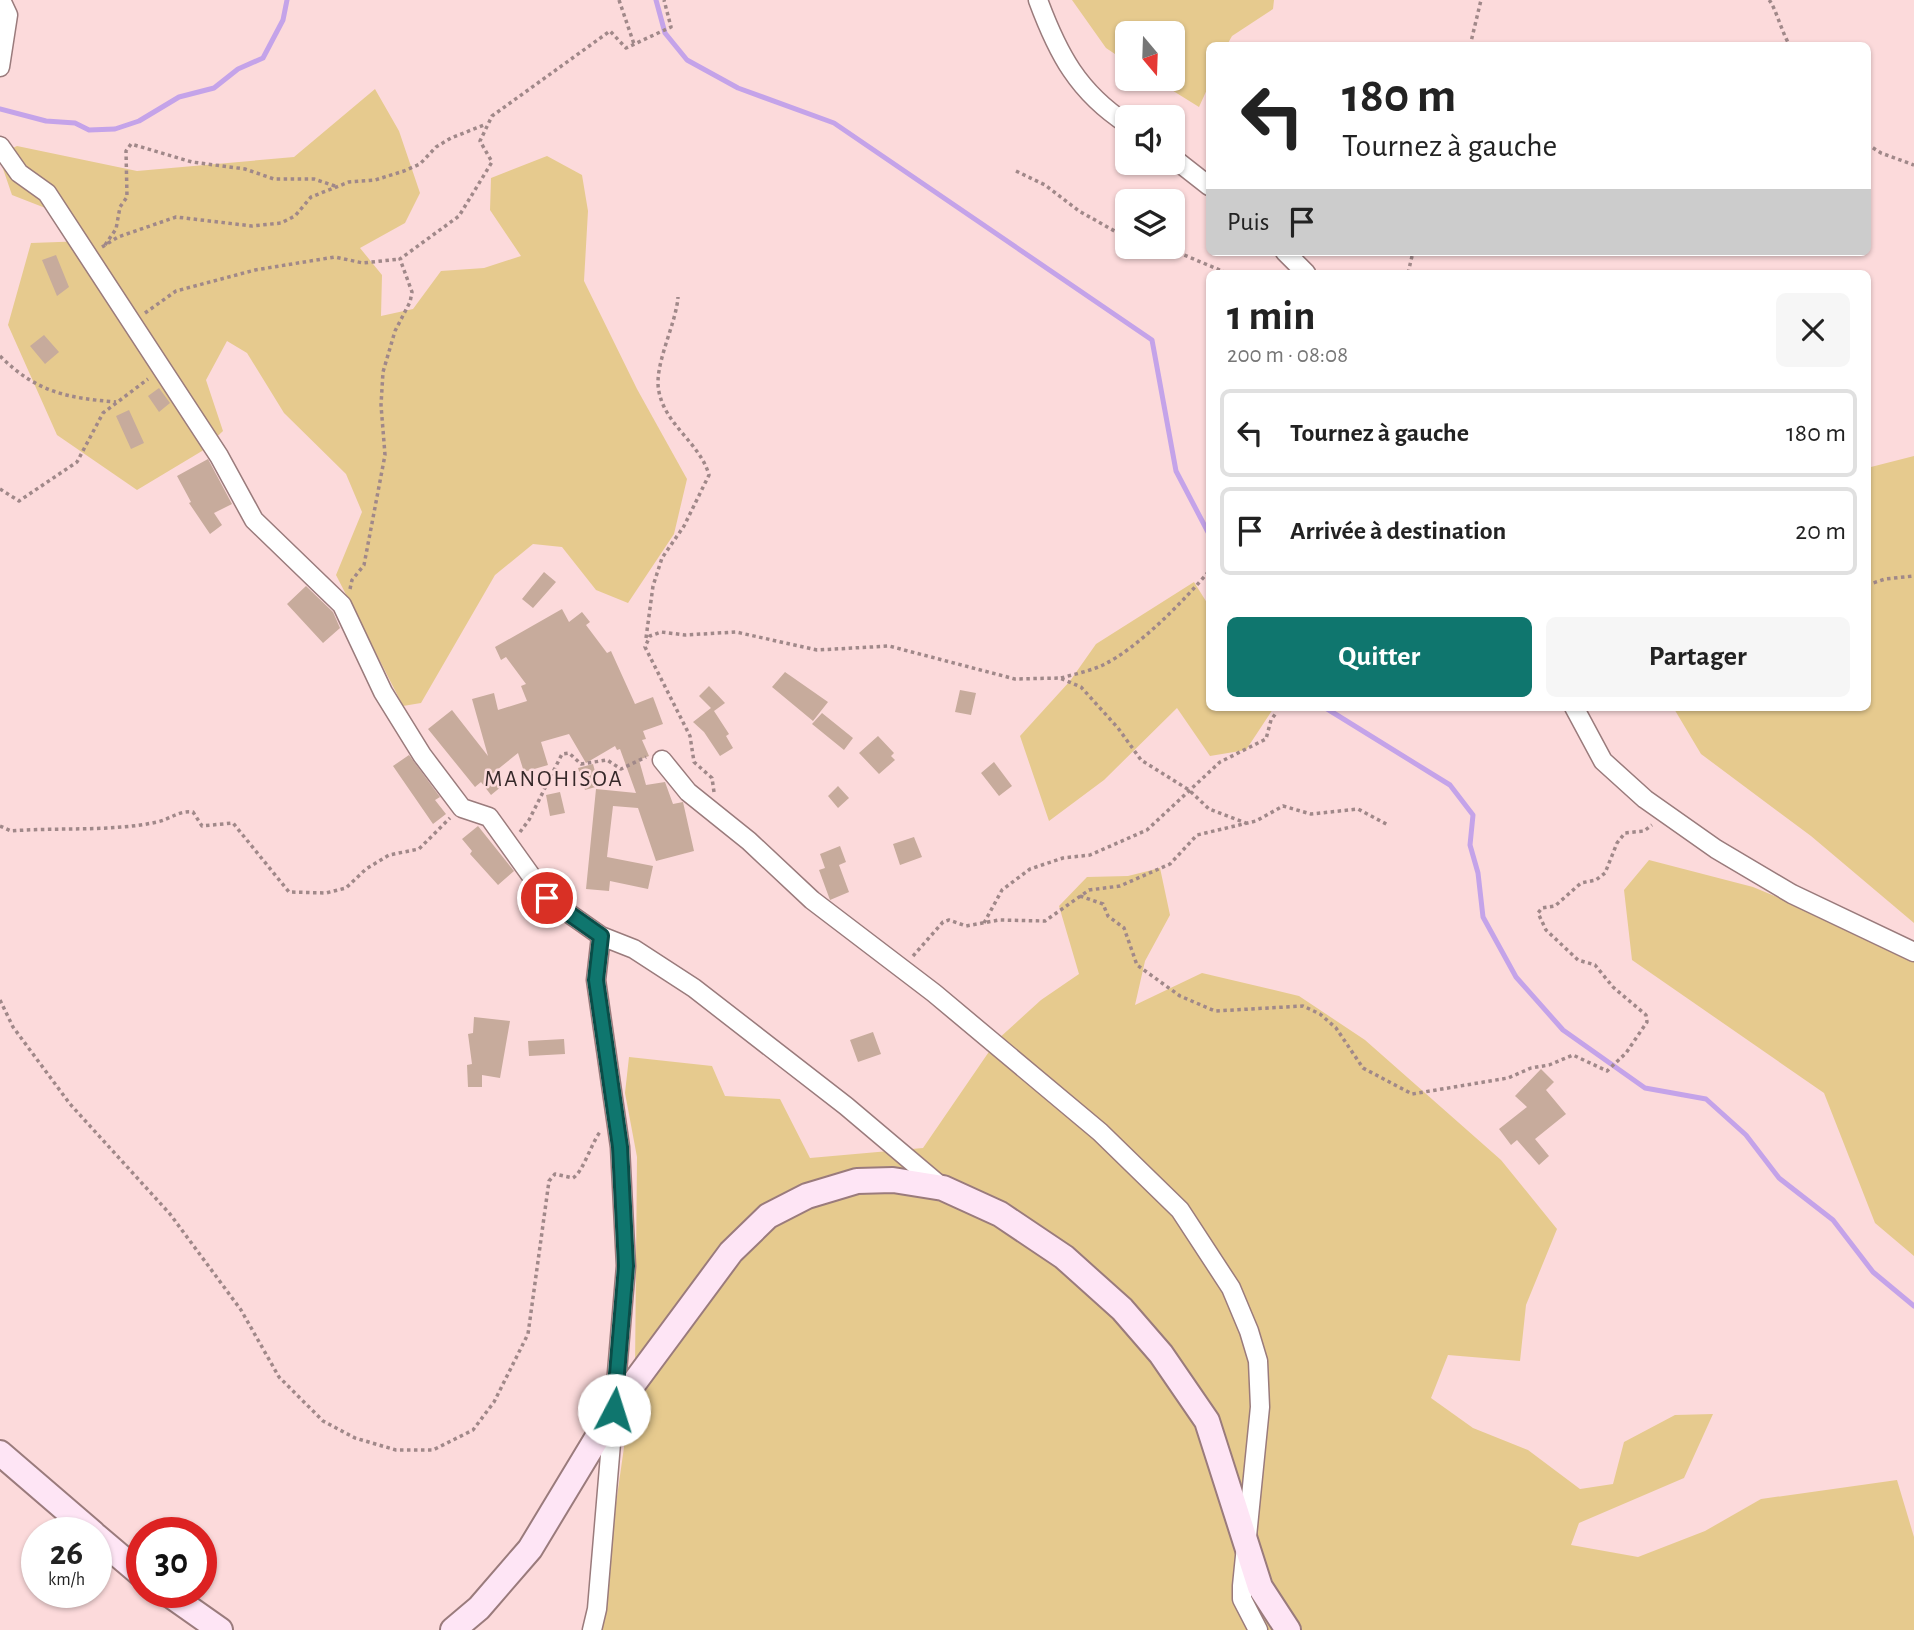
<!DOCTYPE html>
<html lang="fr">
<head>
<meta charset="utf-8">
<style>
	body { margin:0; font-family:"Alegreya Sans",sans-serif; background:#f6f6f6; color:#222; height:100vh; display:flex; flex-direction:column; font-size:26px; white-space:nowrap }
	* { box-sizing:border-box; margin:0 }
	p { font-size:23px; color:#767676 }
	.icon { flex:none; width:38px; height:38px; fill:none; stroke:currentColor; stroke-width:2; stroke-linecap:round; stroke-linejoin:round }
	.map { position:relative; flex:1; overflow:hidden }
	.side { position:absolute; left:1206px; top:270px; width:665px; height:441px; display:flex; flex-direction:column; background:#fff; border-radius:10px; box-shadow:0 2px 5px #0004 }
	.side>* { flex:none }
	.banner { position:absolute; left:1206px; top:42px; width:665px; height:214px; border-radius:10px; box-shadow:0 2px 5px #0004; background:#fff; color:#222; overflow:hidden }
	.needle { width:46px; rotate:161deg }
	.controls { position:absolute; left:1115px; top:21px; display:grid; gap:14px }
	.controls a { display:grid; place-items:center; width:70px; height:70px; border-radius:10px; background:#fff; box-shadow:0 2px 5px #0004; font-size:35px }
	.speed { position:absolute; left:21px; top:1517px; display:flex; gap:14px; font-size:35px; font-weight:700; text-align:center }
	.speed>* { display:grid; place-content:center; width:91px; height:91px; border-radius:50%; background:#fff; box-shadow:0 2px 5px #0004; line-height:1 }
	.speed small { font-size:18px; font-weight:400 }
	.speed .limit { border:10px solid #d22; background:#fff; color:#111 }
	.pin { position:absolute; display:grid; place-items:center; width:60px; height:60px; color:#fff; margin:-30px; border:4px solid #fff; border-radius:50%; box-shadow:0 2px 7px #0007 }
	.me { position:absolute; width:77px; margin:-38px; rotate:5deg; stroke-linejoin:round; filter:drop-shadow(0 0 5px #0008) }
	.turn { display:flex; align-items:center; gap:24px; height:147px; padding:0 21px; font-size:32px }
	.turn .icon { width:91px; height:91px; stroke-width:2.5 }
	.turn b { display:block; font-size:49px; line-height:60px }
	.then { display:flex; align-items:center; height:66px; padding:0 21px; background:#0003; gap:14px; font-size:26px }
	.round { display:grid; place-items:center; flex:none; width:74px; height:74px; border-radius:10px; background:#f6f6f6 }
	.overview { display:flex; align-items:center; justify-content:space-between; height:119px; padding:0 21px }
	h1 { font-size:42px; font-weight:700; line-height:52px }
	.primary-button { display:flex; gap:14px; margin-top:auto; padding:14px 21px }
	.primary-button a { flex:1; height:80px; border-radius:10px; background:#0f766e; color:#fff; font-size:28px; font-weight:700; line-height:80px; text-align:center }
	.primary-button a+a { background:#f6f6f6; color:#222 }
	ul { padding:0; list-style:none }
	li { display:flex; align-items:center; gap:21px; height:88px; margin:0 14px 10px; padding:0 7px; border:4px solid #e0e0e0; border-radius:10px }
	li div { flex:1 }
	li b { display:block; font-size:26px }
	li em { font-style:normal }
	.map>svg:first-child { display:block }
	.green { fill:#e6ca8e }
	.lines { fill:none; stroke-linecap:round; stroke-linejoin:round }
	.stream { stroke:#c4a3e9; stroke-width:5 }
	.building { fill:#c7ab9c }
	.street-casing { stroke:#9a7b7c; stroke-width:21 }
	.secondary-casing { stroke:#9a7b7c; stroke-width:28 }
	.path { stroke:#a08889; stroke-width:3.5; stroke-dasharray:3.5 3.5; stroke-linecap:butt }
	.street { stroke:#fff; stroke-width:18 }
	.secondary { stroke:#fee5f5; stroke-width:24 }
	.route-casing { stroke:#0a4d48; stroke-width:18 }
	.route { stroke:#0f766e; stroke-width:12 }
	.labels { text-anchor:middle; stroke-width:5; stroke-linejoin:round; paint-order:stroke }
	.quarter-label { font-size:23px; letter-spacing:2px; fill:#352829; stroke:#fcdadb }
</style>
</head>
<body>
<div class="map">
<svg width="1914" height="1630" viewBox="0 0 1914 1630">
	<rect width="100%" height="100%" fill="#fcdadb"/>
	<path class="green" d="M1072,0H1274L1273,9L1232,36L1227,45L1209,46V85L1199,107L1154,79H1172V33H1127V62L1106,48Z
		M375,89L399,131L420,193L405,223L360,248L382,275L381,316L413,309L441,271L484,268L521,256L490,210L491,178L547,156L582,175L588,211L584,281L637,389L687,479L674,534L628,603L596,590L562,547L533,544L495,575L421,703L403,706L336,575L362,512L346,474L284,413L247,353L227,341L206,380L223,431L202,451L137,490L57,435L8,325L31,243L87,241L71,218L12,195L0,160V154L17,146L137,171L294,157Z
		M1914,456V923L1811,836L1701,754L1673,707H1867V468Z
		M1194,582L1209,606V707L1273,709L1246,750L1210,756L1177,708L1104,780L1049,821L1020,736L1070,681L1096,644Z
		M1649,860L1753,887L1914,954V1256L1875,1223L1824,1093L1632,960L1624,890Z
		M1160,868L1170,915L1145,961L1135,1005L1202,973L1299,996L1365,1040L1501,1160L1557,1229L1526,1305L1520,1361L1448,1355L1431,1398L1473,1428L1528,1450L1580,1489L1613,1484L1624,1442L1675,1415L1713,1414L1684,1478L1579,1523L1571,1545L1638,1557L1705,1531L1761,1499L1897,1480L1914,1537V1630H598L635,1370L637,1157L625,1093L629,1057L712,1066L725,1096L780,1099L810,1158L923,1148L997,1040L1041,1000L1079,974L1059,906L1087,877L1128,876Z"/>
	<g class="lines">
		<path class="stream" d="M656,0L665,33L687,60L738,88L834,123L1152,340L1176,471L1209,534
			M0,109L46,121L75,123L89,130L115,129L139,121L179,97L214,88L238,69L263,58L283,20L287,0
			M1324,707L1450,785L1473,815L1470,845L1478,873L1483,917L1516,977L1563,1030L1645,1088L1706,1099L1746,1135L1779,1178L1833,1220L1873,1272L1914,1306"/>
	</g>
	<path class="building" d="M56,255L69,287L57,296L42,260Z
		M44,335L59,352L45,364L30,346Z
		M159,388L170,403L159,412L148,396Z
		M129,410L144,443L131,449L116,416Z
		M208,459L232,504L214,513L222,525L210,534L189,503L191,502L177,476Z
		M544,572L556,582L533,608L522,599Z
		M306,586L333,612L340,628L323,643L287,604Z
		M562,609L569,622L582,612L590,622L586,625L607,653L611,651L635,704L653,697L663,724L643,731L646,739L642,740L649,756L639,760L646,785L665,782L673,804L683,802L694,851L656,861L638,808L613,806L607,857L653,866L648,889L610,881L609,891L586,889L596,789L636,793L620,749L617,750L615,746L586,763L569,734L541,742L548,765L524,772L518,753L492,774L502,786L491,795L481,782L475,787L428,729L452,710L488,756L472,699L494,693L498,710L527,701L521,686L526,684L506,657L501,660L495,647Z
		M785,672L828,702L813,721L772,687Z
		M709,686L725,703L714,711L729,734L726,736L733,748L720,756L704,732L693,722L711,708L699,696Z
		M960,690L976,693L971,715L955,712Z
		M822,713L853,738L844,750L812,724Z
		M878,736L894,753L891,756L895,760L879,774L859,753Z
		M409,755L440,797L435,800L446,814L433,824L393,766Z
		M994,762L1012,786L999,796L981,773Z
		M593,764L599,786L585,790L578,768Z
		M838,786L849,798L838,808L828,796Z
		M560,792L565,813L550,816L546,795Z
		M478,826L514,871L498,885L470,854L472,851L462,839Z
		M914,837L922,857L900,865L893,844Z
		M840,846L846,862L839,865L849,892L830,900L819,870L825,868L820,854Z
		M474,1017L510,1021L500,1078L482,1075V1087H468L467,1065L472,1064L468,1034L473,1033Z
		M873,1032L881,1054L858,1062L850,1040Z
		M564,1039L565,1054L529,1056L528,1041Z
		M1541,1069L1554,1082L1546,1090L1566,1114L1535,1139L1549,1156L1539,1165L1517,1140L1511,1145L1499,1129L1527,1107L1515,1096Z"/>
	<g class="lines">
		<g class="street-casing">
			<path id="street" d="M1038,0C1058,54 1078,92 1127,124
				M0,67L8,15L1,0
				M0,146L19,173L47,193L219,456L254,520L342,605L383,692L422,755L462,808L489,817L547,898L601,936L634,949L694,988L846,1106L943,1188
				M1172,157L1209,186
				M1285,252L1306,273
				M1574,707L1603,761L1645,799L1716,849L1792,894L1914,952
				M662,760L688,792L749,841L812,900L934,993L1100,1132L1180,1210L1231,1288L1249,1331L1258,1361L1260,1407L1242,1586V1599L1258,1630
				M592,1630L597,1609L626,1266L620,1147L596,980L601,936"/>
		</g>
		<g class="secondary-casing">
			<path id="secondary" d="M0,1453L93,1533
				M96,1536L142,1575
				M166,1592L220,1630
				M453,1630L479,1608L530,1549L614,1410L731,1252L768,1216L807,1196L857,1181L893,1180L943,1188L1000,1214L1064,1257L1122,1309L1161,1354L1207,1421L1260,1587L1288,1630"/>
		</g>
		<path class="path" d="M619,0L634,44
			M1769,0C1775,6 1782,33 1790,46
			M1470,46L1481,0
			M1867,144L1881,153L1914,165
			M1016,171L1045,185L1079,211L1127,238
			M105,245L116,229L120,207L127,197L126,151L131,144L192,162L245,169L274,179H314L338,187
			M102,247L118,237L176,217L252,226L281,223L295,216L311,197L349,182L375,180L404,171L420,164L436,147L451,138L484,125
			M1153,247H1160
			M1165,247L1227,273
			M1408,273L1413,252
			M145,313L176,291L255,270L335,257L363,263L400,259
			M0,356C36,392 67,398 116,402
			M0,489L19,501L77,462L103,413L148,379
			M1867,585L1885,579L1914,576
			M350,589L352,580L364,565L385,455L381,405L383,372L395,331L410,302L412,292L400,259L459,216L492,162L480,141L492,116L610,31L626,48L671,27L664,0
			M646,638L653,586L662,558L684,526L709,475C700,443 666,426 659,392C653,366 676,325 678,297
			M1061,678C1075,674 1090,671 1103,665C1138,648 1184,601 1209,571
			M714,792L712,778L694,762L690,736L645,647L650,636L661,632L685,635L736,632L817,650L889,646L1015,679L1060,678L1081,687L1118,728L1141,760L1189,790L1209,809L1246,823
			M0,826L11,831C59,827 111,832 157,822C171,819 179,810 193,812L202,826L233,823L289,892L326,893L346,888L366,869L389,855L419,849L450,818
			M520,832L529,820L562,754L569,753L581,764L607,760L621,769L646,757
			M1080,896L1103,904L1108,916L1124,928L1137,965L1180,996L1215,1011L1303,1006L1320,1014L1336,1028L1363,1068L1412,1094L1508,1078L1531,1068L1549,1065L1573,1055L1607,1071L1626,1053L1647,1022L1646,1015L1613,987L1595,965L1578,960L1546,930L1538,913L1542,908L1555,906L1581,883L1596,880L1605,873L1617,843L1625,833L1644,831L1652,825
			M984,923L1002,890L1030,869L1063,858L1090,855L1147,830L1220,762L1266,739L1271,720L1276,713
			M913,956L943,922L949,920L966,926L999,920L1045,921L1089,890L1120,886L1170,864L1197,835L1256,821L1283,806L1311,814L1358,809L1388,825
			M0,1000L13,1027L70,1104L170,1214L241,1310L279,1377L323,1421L355,1438L396,1450H433L473,1430L494,1402L528,1334L549,1181L555,1174L573,1178C583,1172 591,1144 600,1132"/>
		<use href="#street" class="street"/>
		<use href="#secondary" class="secondary"/>
	</g>
	<g class="lines">
		<g class="route-casing">
			<path id="route" d="M547,898L601,936L596,980L620,1147L626,1266L614,1410"/>
		</g>
		<use href="#route" class="route"/>
	</g>
	<g class="labels">
		<g class="quarter-label">
			<text x="554" y="786">MANOHISOA</text>
		</g>
	</g>
</svg>
<div class="controls">
<a><svg class="needle" viewBox="-14 -14 28 28"><path d="M0-13l5 13h-10z" fill="#e53935"/><path d="M0 13l5-13h-10z" fill="#767676"/></svg></a>
<a><svg class="icon" aria-label="sound" viewBox="0 0 24 24"><path d="M4 9h4l5-4v14l-5-4H4zM17 9q2 3 0 6"/></svg></a>
<a><svg class="icon" aria-label="layers" viewBox="0 0 24 24"><path d="M12 4l9 5-9 5-9-5zM3 14l9 5 9-5"/></svg></a>
</div>
<div class="speed"><div>26<small>km/h</small></div><div class="limit">30</div></div>
<div class="pin" style="left:547px;top:898px;background:#d93025"><svg class="icon" aria-label="arrive" viewBox="0 0 24 24"><path d="M6 21V4h12l-3 4 3 4H6"/></svg></div>
<svg class="me" style="left:614px;top:1410px" viewBox="-20 -20 40 40"><circle r="19" fill="#fff"/><path d="M0-13L10 11 0 6-10 11z" fill="#0f766e"/></svg>
<div class="banner">
<div class="turn"><svg class="icon" aria-label="left" viewBox="0 0 24 24"><path d="M17 20v-9H6M10 6l-5 5 5 5"/></svg><div><b>180 m</b>Tournez à gauche</div></div>
<div class="then">Puis<svg class="icon" aria-label="arrive" viewBox="0 0 24 24"><path d="M6 21V4h12l-3 4 3 4H6"/></svg></div>
</div>
<section class="side">
<div class="overview"><div><h1>1 min</h1><p>200 m · 08:08</p></div><a class="round"><svg class="icon" aria-label="close" viewBox="0 0 24 24"><path d="M6 6l12 12M18 6L6 18"/></svg></a></div>
<ul>
<li><svg class="icon" aria-label="left" viewBox="0 0 24 24"><path d="M17 20v-9H6M10 6l-5 5 5 5"/></svg><div><b>Tournez à gauche</b></div><em>180 m</em></li>
<li><svg class="icon" aria-label="arrive" viewBox="0 0 24 24"><path d="M6 21V4h12l-3 4 3 4H6"/></svg><div><b>Arrivée à destination</b></div><em>20 m</em></li>
</ul>
<div class="primary-button"><a>Quitter</a><a>Partager</a></div>
</section>
</div>
</body>
</html>
